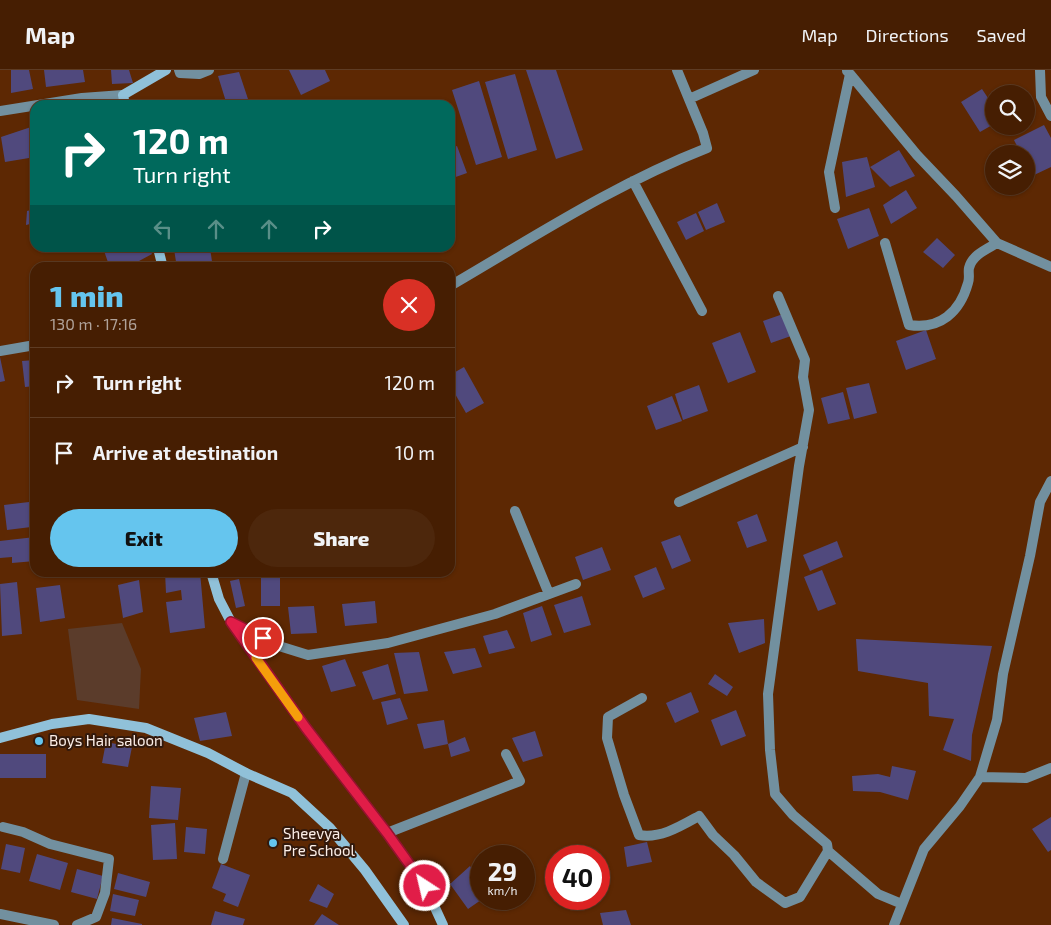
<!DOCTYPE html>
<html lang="en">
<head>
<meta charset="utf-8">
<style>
	body { margin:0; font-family:"Exo 2",sans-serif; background:#4d270c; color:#f1f3f6; height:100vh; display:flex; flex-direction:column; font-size:19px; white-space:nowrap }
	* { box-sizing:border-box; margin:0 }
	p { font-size:16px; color:#b0a299 }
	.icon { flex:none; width:28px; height:28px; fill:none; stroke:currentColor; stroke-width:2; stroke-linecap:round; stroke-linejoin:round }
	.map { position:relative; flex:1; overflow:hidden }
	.details { position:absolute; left:30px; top:192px; width:425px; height:315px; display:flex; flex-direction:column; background:#461e02; border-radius:15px; box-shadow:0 1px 4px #0004,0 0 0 1px #5e3c24 }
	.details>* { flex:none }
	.banner { position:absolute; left:30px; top:30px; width:425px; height:152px; border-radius:15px; box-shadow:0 1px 4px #0004,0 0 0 1px #5e3c24; background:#00695c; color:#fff; overflow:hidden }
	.buttons { position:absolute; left:985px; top:15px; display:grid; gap:10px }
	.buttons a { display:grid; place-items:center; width:50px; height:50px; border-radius:50%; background:#461e02; box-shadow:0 1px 4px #0004,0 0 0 1px #5e3c24; font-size:25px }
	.speed { position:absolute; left:470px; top:775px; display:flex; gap:10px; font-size:25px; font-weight:700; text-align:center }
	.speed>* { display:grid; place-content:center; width:65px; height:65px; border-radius:50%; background:#461e02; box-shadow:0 1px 4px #0004,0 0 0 1px #5e3c24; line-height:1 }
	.speed small { font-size:12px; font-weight:400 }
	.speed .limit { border:8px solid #d22; background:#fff; color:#111 }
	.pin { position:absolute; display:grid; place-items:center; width:42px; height:42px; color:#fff; margin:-21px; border:2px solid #fff; border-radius:50%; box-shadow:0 1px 5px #0007 }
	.me { position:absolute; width:55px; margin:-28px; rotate:325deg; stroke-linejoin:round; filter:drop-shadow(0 0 4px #0008) }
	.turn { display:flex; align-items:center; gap:18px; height:105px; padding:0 20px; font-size:22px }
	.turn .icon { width:65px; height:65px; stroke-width:2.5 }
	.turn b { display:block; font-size:35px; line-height:42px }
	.lanes { display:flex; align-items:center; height:48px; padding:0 20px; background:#0003; justify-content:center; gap:25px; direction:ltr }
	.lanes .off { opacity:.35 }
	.round { display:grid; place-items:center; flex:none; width:52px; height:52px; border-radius:26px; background:#4d270c }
	.overview { display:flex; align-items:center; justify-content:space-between; height:85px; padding:0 20px }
	h1 { font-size:30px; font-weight:800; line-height:38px; color:#65c5ee }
	.action { display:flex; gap:10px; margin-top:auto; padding:10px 20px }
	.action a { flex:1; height:58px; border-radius:30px; background:#65c5ee; color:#111; font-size:20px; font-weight:800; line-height:58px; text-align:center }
	.action a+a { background:#4d270c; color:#f1f3f6 }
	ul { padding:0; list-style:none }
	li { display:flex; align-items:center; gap:15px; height:70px; padding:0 20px; border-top:1px solid #5e3c24 }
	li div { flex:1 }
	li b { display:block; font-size:19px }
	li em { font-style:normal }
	header { display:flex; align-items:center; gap:30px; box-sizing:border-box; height:70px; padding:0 25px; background:#461e02; border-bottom:1px solid #5e3c24 }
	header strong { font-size:24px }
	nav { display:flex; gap:28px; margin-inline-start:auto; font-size:18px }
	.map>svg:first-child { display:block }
	.green { fill:#5b3c2b }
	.building { fill:#50497d }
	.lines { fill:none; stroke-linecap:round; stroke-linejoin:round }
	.street { stroke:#72909f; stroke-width:10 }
	.secondary { stroke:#90c1d9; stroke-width:10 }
	.route-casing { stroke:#92132f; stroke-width:12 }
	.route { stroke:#e11d48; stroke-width:9 }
	.slow { stroke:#f59e0b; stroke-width:9 }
	.poi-dot { fill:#65c5ee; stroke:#32190c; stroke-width:2 }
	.labels { text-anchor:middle; stroke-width:4; stroke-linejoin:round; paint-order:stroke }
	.poi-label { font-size:15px; fill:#fdefe8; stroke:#32190c; text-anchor:start }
</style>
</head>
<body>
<header>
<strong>Map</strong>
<nav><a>Map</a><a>Directions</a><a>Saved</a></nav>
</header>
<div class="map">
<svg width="1051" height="855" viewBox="0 0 1051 855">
	<rect width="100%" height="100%" fill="#5d2803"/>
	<path class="green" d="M122,553L141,599L139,639L77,630L68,559Z"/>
	<path class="building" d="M11,0H29L33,19L11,23Z
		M44,0H83L85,12L46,17Z
		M111,0H129L133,13L112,14Z
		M289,0H325L330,11L301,25Z
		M526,0H556L583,80L556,89Z
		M239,2L250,35H227L218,6Z
		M515,4L537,80L508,89L485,12Z
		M479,11L502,87L476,95L452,20Z
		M982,19L994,37V54L980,62L961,32Z
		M1044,55L1051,68V97L1032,106L1026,95V84H1021L1014,70Z
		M31,57L35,67V87L5,92L1,67Z
		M457,76L467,103L450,109V78Z
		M899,80L915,106L890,117L870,97Z
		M867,87L875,117L846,127L842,92Z
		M906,120L917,138L891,154L883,135Z
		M717,133L725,152L706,160L698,142Z
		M869,138L879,166L848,179L837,149Z
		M35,139V165H30V154L26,155L27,141Z
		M696,143L704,161L686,170L677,152Z
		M937,168L955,185L943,198L923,182Z
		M103,178H149L152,184L126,198H110Z
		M183,178H210L213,198H177L174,179Z
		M376,194V198H361V197Z
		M783,244L791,266L771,273L763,251Z
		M926,260L936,289L906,300L896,271Z
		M740,262L756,302L728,313L712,273Z
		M0,287L5,311L0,312Z
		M35,290V316L25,317L22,291Z
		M464,297L484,333L466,343L450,315V305Z
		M869,313L877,343L854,349L846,318Z
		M699,315L708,341L683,350L675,324Z
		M843,322L850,349L828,354L821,328Z
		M672,326L682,351L656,360L647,336Z
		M29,432L31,457L7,460L4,435Z
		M757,444L767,471L747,478L737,452Z
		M680,465L691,491L672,499L661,472Z
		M35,467V491L12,493V487L0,488V471Z
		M837,471L843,487L810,501L803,485Z
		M602,477L611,500L583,510L575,487Z
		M656,497L665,519L643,528L634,506Z
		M822,500L836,534L818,541L804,507Z
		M165,502H200L205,558L170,563L166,532L182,530L181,520L166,523Z
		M221,502H239V503L222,507Z
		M261,504H280V536H261Z
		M239,509L245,536L236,538L230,511Z
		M139,510L143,542L123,548L118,515Z
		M17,512L22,564L2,566L0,514Z
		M60,515L65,548L40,552L36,518Z
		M582,526L591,555L564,563L554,535Z
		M375,531L377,553L345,556L342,534Z
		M314,536L317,563L291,564L288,537Z
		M542,536L552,565L531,572L523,543Z
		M764,549L765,573L739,583L728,553Z
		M507,560L515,578L489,584L483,566Z
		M856,569L992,576L972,665L971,691L943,680L954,649L929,646L928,613L858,601Z
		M475,578L482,597L453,604L444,582Z
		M419,582L428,621L404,624L394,583Z
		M345,589L356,616L331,622L322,596Z
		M388,594L396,624L373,630L362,602Z
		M715,604L733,617L727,626L708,614Z
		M691,622L699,642L675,653L666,633Z
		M400,628L408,649L387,655L381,632Z
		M736,640L746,666L721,676L711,650Z
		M226,642L232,666L200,671L194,648Z
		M444,650L448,674L424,679L417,654Z
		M535,661L543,686L523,692L512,668Z
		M465,667L470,681L451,687L448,674Z
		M106,672L132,677L128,697L102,693Z
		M0,684H46V708H0Z
		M892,696L916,701L908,730L880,722L853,721L852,706L878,704L890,707Z
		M151,716L181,718L178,750L149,748Z
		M1051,747V780L1048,782L1032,759Z
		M175,753L177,789L153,790L151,755Z
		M186,757L207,759L205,784L184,782Z
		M647,772L652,792L627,797L624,777Z
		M6,774L25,778L20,803L1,799Z
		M37,784L68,793L60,820L29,811Z
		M221,794L250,805L238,837L223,831L226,824L212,818Z
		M470,796L481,813V830L468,839L450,814Z
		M77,799L103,806L97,829L71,822Z
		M118,803L150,812L146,827L114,819Z
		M318,814L334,824L327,838L309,831Z
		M113,824L139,830L135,846L110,841Z
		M626,840L631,855H603L600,843Z
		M215,841L245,849L243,855H211Z
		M322,844L339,855H314Z
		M112,848L142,854V855H111Z"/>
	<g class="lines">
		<path class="street" d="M179,0L180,3L199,4L209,0
			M1040,0L1041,27L1051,46
			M850,4L917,85L956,126L997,173L1051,197
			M689,29L754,0
			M0,41L82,28L123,25
			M633,111L702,241
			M835,138L829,102L850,4L847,1
			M885,173L909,255C940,260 960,242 968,213C970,208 968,202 969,198C972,185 987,179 997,173
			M450,216C534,167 615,114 707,78L703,63L677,0
			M778,226L805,290L803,307L809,340L799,396L768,624L770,680L775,724L793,745L827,774L828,781
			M0,281L35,275
			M679,432L803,377
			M515,441L549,524
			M231,552L279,576L308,585L388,573L495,544L576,514
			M642,628L608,647L607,668L624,725L639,765C660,769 681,756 699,746L713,765L734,785L756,812L785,833L800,827L828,781L878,824L902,834
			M980,707L1026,708L1051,698
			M3,757L23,762L50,774L109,789L105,823L96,847L77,855
			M387,763L520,711L506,684
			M223,789L246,703
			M0,844L54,855
			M894,855L924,779L960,736L980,707L997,650L1003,604L1030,486L1040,432L1051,411"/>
		<path class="secondary" d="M125,35L123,25L166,0
			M158,178L163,198
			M211,502L219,529L231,552L306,658L387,763L425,816L443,855
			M0,668L52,654L89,649L146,658L208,683L246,703L292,723L330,758L365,800L404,855"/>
	</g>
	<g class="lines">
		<g class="route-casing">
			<path id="route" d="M263,568L231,552L306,658L387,763L425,816"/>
		</g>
		<use href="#route" class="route"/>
		<path class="slow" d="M256,588L298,647"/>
	</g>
	<g class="poi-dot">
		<circle cx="39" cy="671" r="5"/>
		<circle cx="273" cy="773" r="5"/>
	</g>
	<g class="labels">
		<g class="poi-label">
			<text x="49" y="676">Boys Hair saloon</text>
			<text x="283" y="769">Sheevya<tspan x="283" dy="17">Pre School</tspan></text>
		</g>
	</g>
</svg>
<div class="buttons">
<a><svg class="icon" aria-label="search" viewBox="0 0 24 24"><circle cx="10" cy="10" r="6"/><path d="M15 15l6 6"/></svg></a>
<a><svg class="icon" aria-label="layers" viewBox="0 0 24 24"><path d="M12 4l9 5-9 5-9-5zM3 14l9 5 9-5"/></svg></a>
</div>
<div class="speed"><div>29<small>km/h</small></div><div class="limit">40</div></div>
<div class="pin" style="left:263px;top:568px;background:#d93025"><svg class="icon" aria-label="arrive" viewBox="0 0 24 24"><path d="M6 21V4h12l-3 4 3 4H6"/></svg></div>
<svg class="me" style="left:425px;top:816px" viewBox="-20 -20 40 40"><circle r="17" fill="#e11d48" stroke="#fff" stroke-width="3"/><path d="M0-11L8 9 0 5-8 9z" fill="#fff"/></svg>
<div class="banner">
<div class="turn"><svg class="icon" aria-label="right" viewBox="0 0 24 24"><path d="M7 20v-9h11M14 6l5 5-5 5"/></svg><div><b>120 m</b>Turn right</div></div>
<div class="lanes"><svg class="icon off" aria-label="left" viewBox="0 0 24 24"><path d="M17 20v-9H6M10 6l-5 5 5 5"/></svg><svg class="icon off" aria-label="ahead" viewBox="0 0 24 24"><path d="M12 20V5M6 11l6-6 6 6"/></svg><svg class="icon off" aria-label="ahead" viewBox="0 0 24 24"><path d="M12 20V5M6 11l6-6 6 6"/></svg><svg class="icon" aria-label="right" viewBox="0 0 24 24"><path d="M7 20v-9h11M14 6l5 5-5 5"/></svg></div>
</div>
<section class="details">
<div class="overview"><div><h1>1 min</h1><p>130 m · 17:16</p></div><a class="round" style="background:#d93025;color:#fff"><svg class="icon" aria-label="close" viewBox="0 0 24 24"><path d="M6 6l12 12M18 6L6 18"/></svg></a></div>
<ul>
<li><svg class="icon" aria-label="right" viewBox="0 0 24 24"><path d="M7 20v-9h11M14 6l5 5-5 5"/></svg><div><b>Turn right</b></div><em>120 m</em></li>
<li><svg class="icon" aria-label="arrive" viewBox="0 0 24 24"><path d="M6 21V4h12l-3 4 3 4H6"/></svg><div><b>Arrive at destination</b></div><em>10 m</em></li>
</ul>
<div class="action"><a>Exit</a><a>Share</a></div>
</section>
</div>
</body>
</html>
